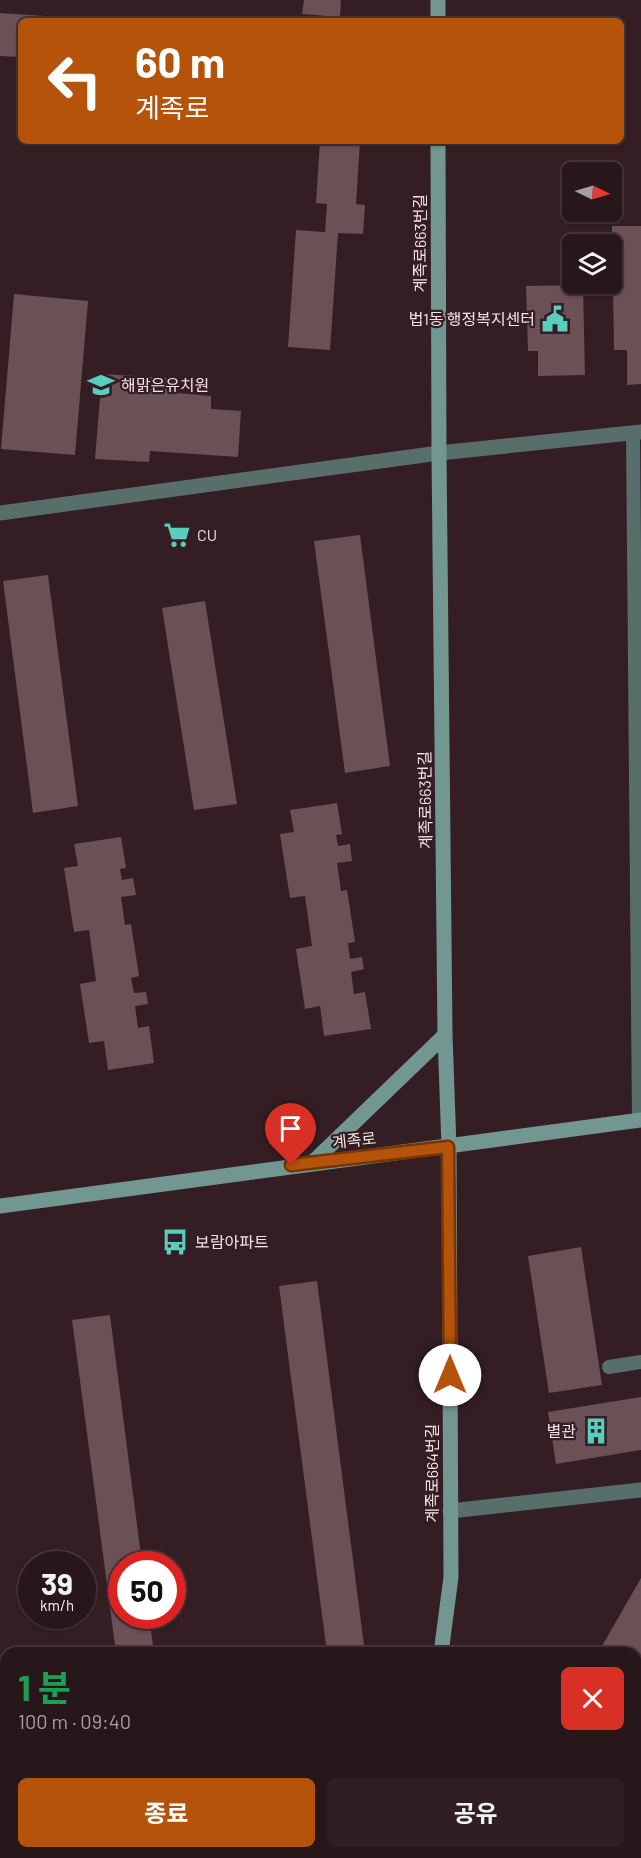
<!DOCTYPE html>
<html lang="ko">
<head>
<meta charset="utf-8">
<style>
	body { margin:0; font-family:Barlow,"Noto Sans KR",sans-serif; background:#2f1f23; color:#f1f3f6; height:100vh; display:flex; flex-direction:column; font-size:22px; white-space:nowrap }
	* { box-sizing:border-box; margin:0 }
	p { font-size:20px; color:#a49fa2 }
	.icon { flex:none; width:33px; height:33px; fill:none; stroke:currentColor; stroke-width:2; stroke-linecap:round; stroke-linejoin:round }
	.map { position:relative; flex:1; overflow:hidden }
	.details { position:absolute; left:0px; top:1647px; width:642px; height:212px; display:flex; flex-direction:column; background:#27161a; border-radius:18px 18px 0 0; box-shadow:0 2px 4px #0004,0 0 0 2px #433539 }
	.details>* { flex:none }
	.guide { position:absolute; left:18px; top:18px; width:606px; height:126px; border-radius:9px; box-shadow:0 2px 4px #0004,0 0 0 2px #433539; background:#b45309; color:#fff; overflow:hidden }
	.needle { width:39px; rotate:95deg }
	.fabs { position:absolute; left:562px; top:162px; display:grid; gap:12px }
	.fabs a { display:grid; place-items:center; width:60px; height:60px; border-radius:9px; background:#27161a; box-shadow:0 2px 4px #0004,0 0 0 2px #433539; font-size:30px }
	.speed { position:absolute; left:18px; top:1551px; display:flex; gap:12px; font-size:30px; font-weight:700; text-align:center }
	.speed>* { display:grid; place-content:center; width:78px; height:78px; border-radius:50%; background:#27161a; box-shadow:0 2px 4px #0004,0 0 0 2px #433539; line-height:1 }
	.speed small { font-size:15px; font-weight:400 }
	.speed .limit { border:9px solid #d22; background:#fff; color:#111 }
	.pin { position:absolute; display:grid; place-items:center; width:51px; height:51px; color:#fff; margin:-62px -26px; border-radius:50% 50% 50% 0; rotate:-45deg; box-shadow:0 0 6px #0007 }
	.pin .icon { rotate:45deg }
	.me { position:absolute; width:66px; margin:-33px; rotate:0deg; stroke-linejoin:round; filter:drop-shadow(0 0 4px #0008) }
	.turn { display:flex; align-items:center; gap:21px; height:126px; padding:0 18px; font-size:27px }
	.turn .icon { width:78px; height:78px; stroke-width:2.5 }
	.turn b { display:block; font-size:42px; line-height:51px }
	.round { display:grid; place-items:center; flex:none; width:63px; height:63px; border-radius:9px; background:#2f1f23 }
	.summary { display:flex; align-items:center; justify-content:space-between; height:102px; padding:0 18px }
	h1 { font-size:36px; font-weight:700; line-height:45px; color:#1e9e55 }
	.primary-button { display:flex; gap:12px; margin-top:auto; padding:12px 18px }
	.primary-button a { flex:1; height:69px; border-radius:9px; background:#b45309; color:#fff; font-size:24px; font-weight:700; line-height:69px; text-align:center }
	.primary-button a+a { background:#2f1f23; color:#f1f3f6 }
	.map>svg:first-child { display:block }
	.building { fill:#6b5056 }
	.lines { fill:none; stroke-linecap:round; stroke-linejoin:round }
	.service { stroke:#576e6a; stroke-width:14 }
	.minor { stroke:#576e6a; stroke-width:15 }
	.secondary { stroke:#729791; stroke-width:15 }
	.route-casing { stroke:#753606; stroke-width:15 }
	.route { stroke:#b45309; stroke-width:10 }
	.labels { text-anchor:middle; stroke-width:4.5; stroke-linejoin:round; paint-order:stroke }
	.street-label { font-size:16px; fill:#f2e2e5; stroke:#341e23 }
	.poi-label { font-size:16px; fill:#f2e2e5; stroke:#341e23; text-anchor:start }
</style>
</head>
<body>
<div class="map">
<svg width="641" height="1858" viewBox="0 0 641 1858">
	<rect width="100%" height="100%" fill="#341e23"/>
	<path class="building" d="M304,0H341L340,17L302,14Z
		M0,13L87,19V21H21V57L0,56Z
		M320,141H360L356,204L365,205L363,234L338,233L330,350L288,347L296,230L325,232L327,204L316,203Z
		M612,226H641V384L627,385V350H614Z
		M583,285L585,375L538,376V351H528L526,286Z
		M14,294L88,301L75,455L1,449Z
		M102,374L168,378L167,392L211,396V409L241,411L238,457L150,451L149,462L95,459Z
		M360,535L390,766L345,773L314,541Z
		M48,575L78,806L33,813L3,581Z
		M205,601L237,804L194,810L162,608Z
		M337,803L342,834L336,835L338,846L350,844L352,861L337,863L341,891L347,890L355,942L348,943L350,959L362,957L364,969L351,972L354,994L365,992L371,1029L324,1036L320,1006L305,1009L296,949L312,946L305,896L290,898L280,834L294,832L290,810Z
		M121,837L126,868L120,869L122,880L133,878L136,895L121,897L125,925L131,924L139,976L131,978L134,993L146,992L148,1004L135,1006L138,1028L149,1026L154,1063L108,1070L104,1041L89,1043L80,984L96,981L89,930L74,932L64,868L78,866L74,844Z
		M581,1247L602,1385L549,1393L528,1256Z
		M317,1281L365,1653H327L279,1286Z
		M110,1315L142,1564H122V1616H149L154,1653H116L72,1320Z
		M641,1397V1450L556,1464L548,1412Z
		M641,1578V1673L636,1682V1653H598Z
		M110,1852H151L152,1858H110Z
		M503,1852H539L536,1858H512Z"/>
	<g class="lines">
		<path class="service" d="M633,434L639,1120
			M609,1367L641,1362
			M402,1852L412,1858"/>
		<path class="minor" d="M0,513L439,453L641,432
			M450,1511L641,1490
			M0,1760L6,1759"/>
		<path class="secondary" d="M438,0V21
			M438,141L439,453L445,1035L449,1147L451,1577L441,1653
			M313,1162L445,1035
			M0,1206L641,1120
			M382,1858L385,1852"/>
	</g>
	<g class="lines">
		<g class="route-casing">
			<path id="route" d="M291,1165L448,1147L450,1375"/>
		</g>
		<use href="#route" class="route"/>
	</g>
	<defs>
		<g id="civic-bare" transform="scale(2.07)"><path d="M-.6-6.5H3V-4.5H.6V-3L4-1V1h2V6H-6V1h2V-1L-.6-3ZM-1.2 2.5V6h2.4V2.5Z" fill="#59cebe" stroke="#341e23" stroke-width="2.5" paint-order="stroke"/></g>
		<g id="school-bare" transform="scale(2.07)"><path d="M0-5L7-2L0 1L-7-2ZM-4 1L0 2.5L4 1V4Q0 6-4 4Z" fill="#59cebe" stroke="#341e23" stroke-width="2.5" paint-order="stroke"/></g>
		<g id="supermarket-bare" transform="scale(2.07)"><path d="M-6-5.5h2.5l.6 2H6L4.5 2H-2.5L-4.4-4H-6ZM-1.5 3.2a1.3 1.3 0 1 0 .1 0ZM3 3.2a1.3 1.3 0 1 0 .1 0Z" fill="#59cebe" stroke="#341e23" stroke-width="2.5" paint-order="stroke"/></g>
		<g id="bus-bare" transform="scale(2.07)"><path d="M-5-6H5V4H4V6H2V4H-2V6H-4V4H-5ZM-3.5-4V0h7V-4ZM-3.5 1.2v1.5H-2V1.2ZM2 1.2v1.5H3.5V1.2Z" fill="#59cebe" stroke="#341e23" stroke-width="2.5" paint-order="stroke"/></g>
		<g id="building-bare" transform="scale(2.07)"><path d="M-4-6H4V6H1V3H-1V6H-4ZM-2.5-4.3h1.7v1.8h-1.7ZM.8-4.3h1.7v1.8H.8ZM-2.5-1h1.7V.8h-1.7ZM.8-1h1.7V.8H.8Z" fill="#59cebe" stroke="#341e23" stroke-width="2.5" paint-order="stroke"/></g>
	</defs>
	<g fill-rule="evenodd">
		<use href="#civic-bare" x="555" y="319"/>
		<use href="#school-bare" x="101" y="385"/>
		<use href="#supermarket-bare" x="177" y="535"/>
		<use href="#bus-bare" x="175" y="1242"/>
		<use href="#building-bare" x="596" y="1431"/>
	</g>
	<g class="labels">
		<g class="street-label">
			<text transform="translate(420 243) rotate(-90)" y="6">계족로663번길</text>
			<text transform="translate(425 800) rotate(-91)" y="6">계족로663번길</text>
			<text transform="translate(354 1140) rotate(-6)" y="6">계족로</text>
			<text transform="translate(432 1473) rotate(-90)" y="6">계족로664번길</text>
		</g>
		<g class="poi-label">
			<text x="535" y="325" text-anchor="end">법1동 행정복지센터</text>
			<text x="121" y="391">해맑은유치원</text>
			<text x="197" y="541">CU</text>
			<text x="195" y="1248">보람아파트</text>
			<text x="576" y="1437" text-anchor="end">별관</text>
		</g>
	</g>
</svg>
<div class="fabs">
<a><svg class="needle" viewBox="-14 -14 28 28"><path d="M0-13l5 13h-10z" fill="#e53935"/><path d="M0 13l5-13h-10z" fill="#a49fa2"/></svg></a>
<a><svg class="icon" aria-label="layers" viewBox="0 0 24 24"><path d="M12 4l9 5-9 5-9-5zM3 14l9 5 9-5"/></svg></a>
</div>
<div class="speed"><div>39<small>km/h</small></div><div class="limit">50</div></div>
<div class="pin" style="left:291px;top:1165px;background:#d93025"><svg class="icon" aria-label="arrive" viewBox="0 0 24 24"><path d="M6 21V4h12l-3 4 3 4H6"/></svg></div>
<svg class="me" style="left:450px;top:1375px" viewBox="-20 -20 40 40"><circle r="19" fill="#fff"/><path d="M0-13L10 11 0 6-10 11z" fill="#b45309"/></svg>
<div class="guide">
<div class="turn"><svg class="icon" aria-label="left" viewBox="0 0 24 24"><path d="M17 20v-9H6M10 6l-5 5 5 5"/></svg><div><b>60 m</b>계족로</div></div>
</div>
<section class="details">
<div class="summary"><div><h1>1 분</h1><p>100 m · 09:40</p></div><a class="round" style="background:#d93025;color:#fff"><svg class="icon" aria-label="close" viewBox="0 0 24 24"><path d="M6 6l12 12M18 6L6 18"/></svg></a></div>
<div class="primary-button"><a>종료</a><a>공유</a></div>
</section>
</div>
</body>
</html>
